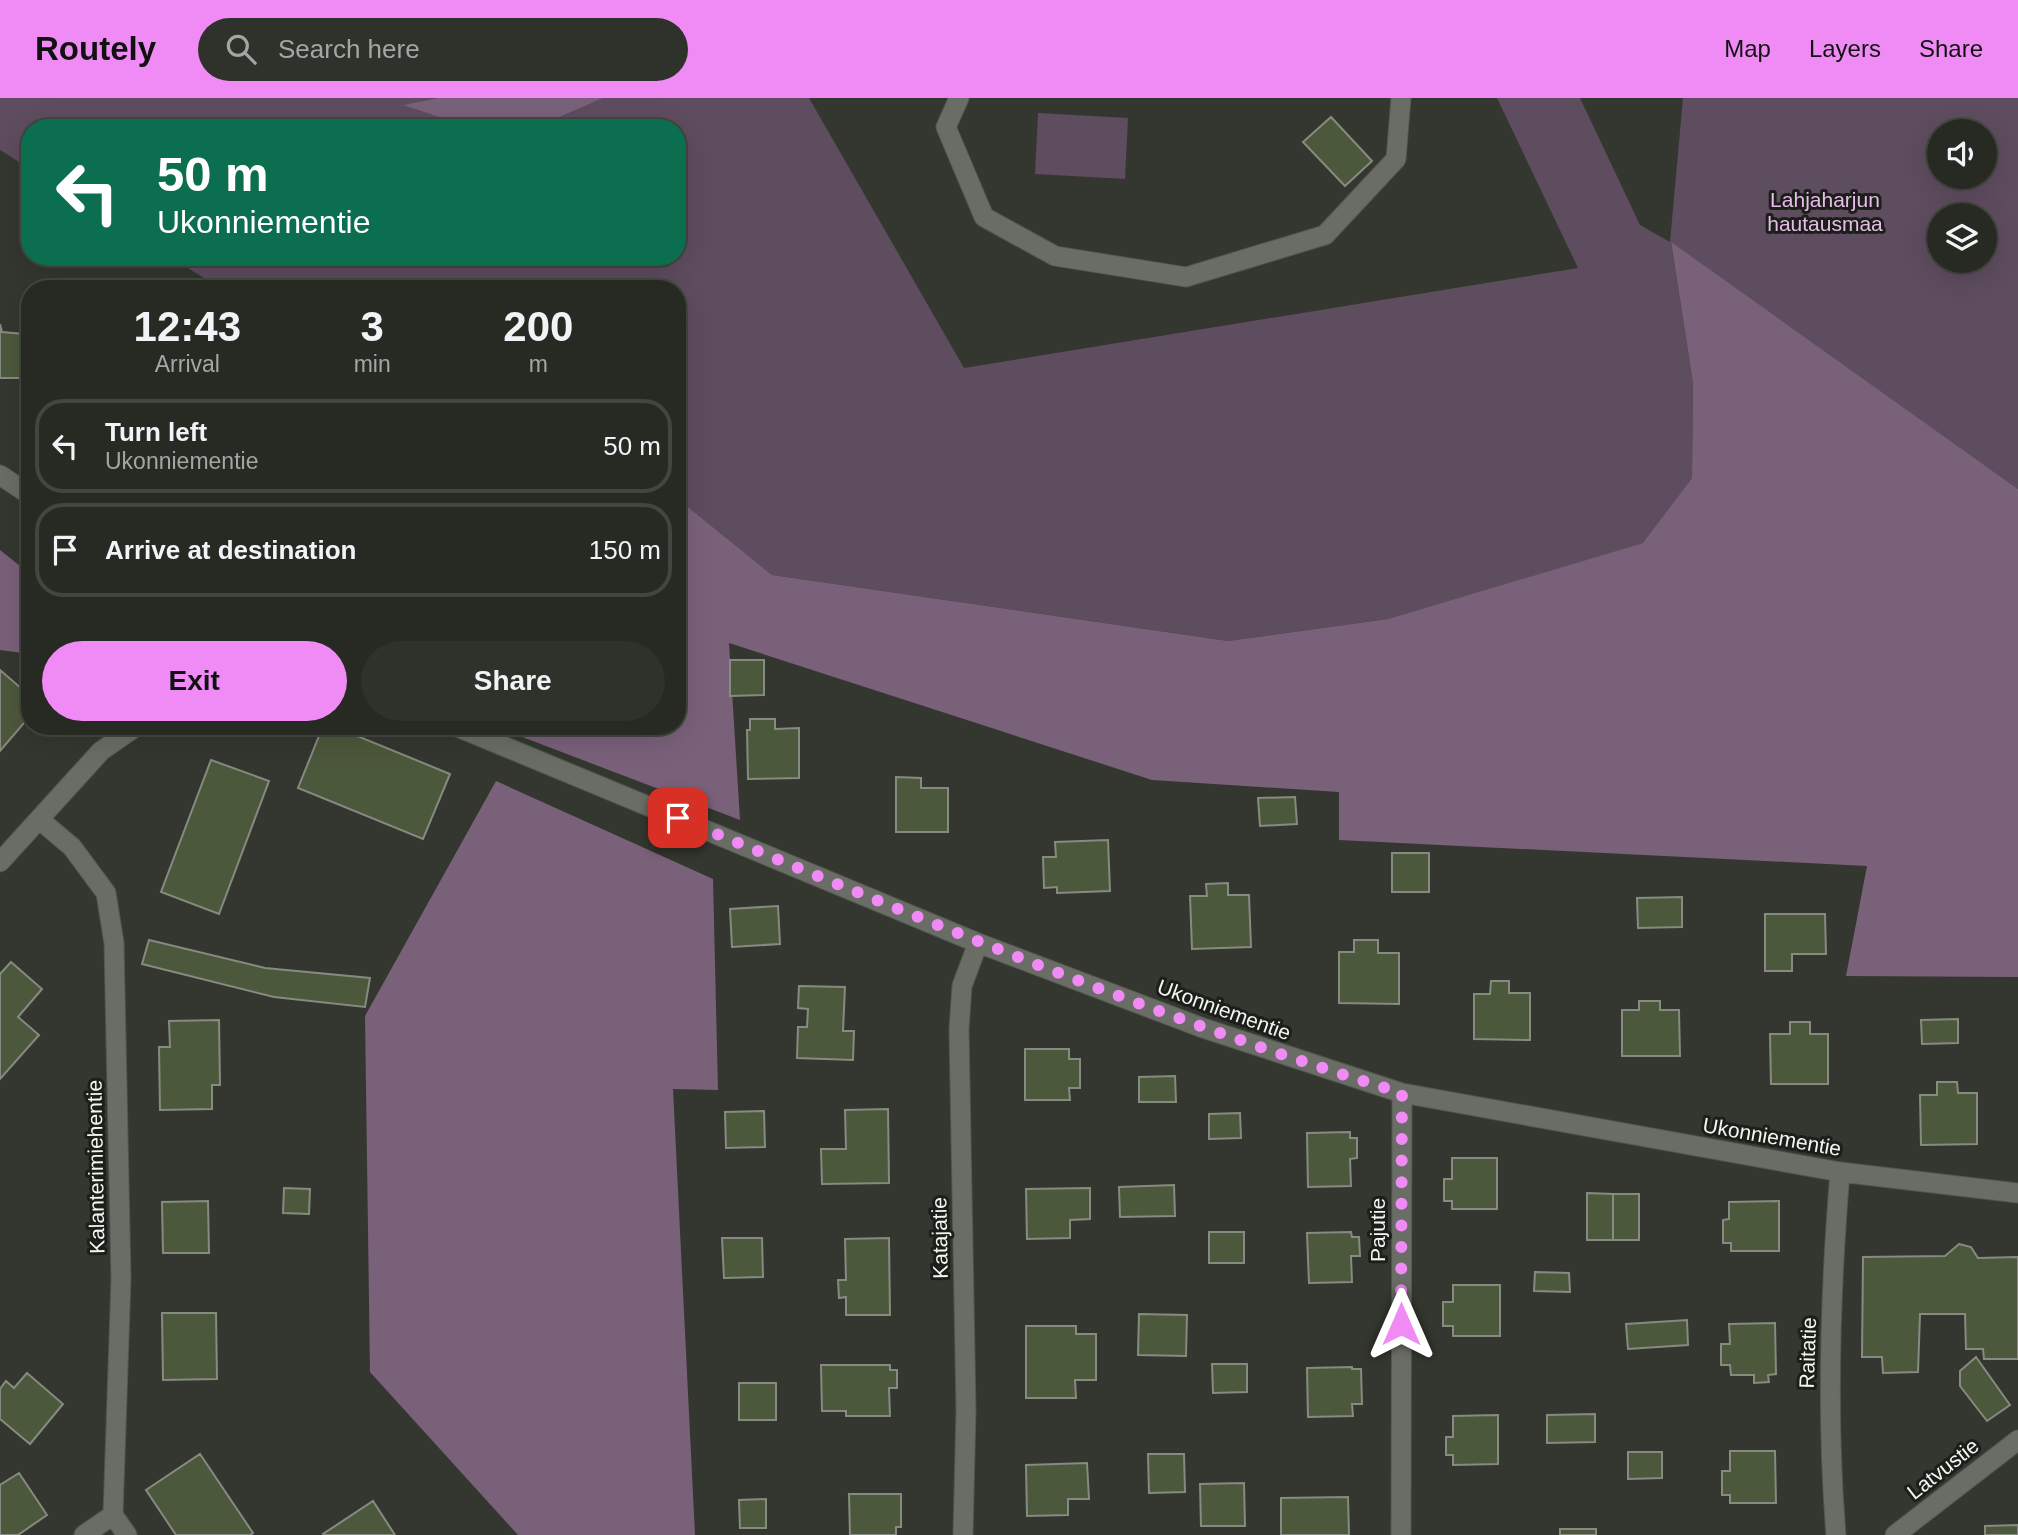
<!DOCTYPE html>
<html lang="en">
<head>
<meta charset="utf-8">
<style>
	body { margin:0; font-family:Helvetica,sans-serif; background:#2f312b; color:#f1f3f6; height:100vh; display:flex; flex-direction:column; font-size:26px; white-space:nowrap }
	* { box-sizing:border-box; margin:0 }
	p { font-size:23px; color:#a4a6a6 }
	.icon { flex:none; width:38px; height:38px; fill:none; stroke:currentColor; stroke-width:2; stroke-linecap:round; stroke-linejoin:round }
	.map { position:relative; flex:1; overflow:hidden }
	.side { position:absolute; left:21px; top:182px; width:665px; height:455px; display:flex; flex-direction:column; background:#272923; border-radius:28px; box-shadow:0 7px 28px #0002,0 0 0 2px #434541 }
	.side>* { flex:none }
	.top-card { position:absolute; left:21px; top:21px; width:665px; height:147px; border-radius:28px; box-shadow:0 7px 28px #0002,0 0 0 2px #434541; background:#0b6e4f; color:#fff; overflow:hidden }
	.fabs { position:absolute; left:1927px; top:21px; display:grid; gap:14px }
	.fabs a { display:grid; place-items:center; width:70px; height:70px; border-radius:50%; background:#272923; box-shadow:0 7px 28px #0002,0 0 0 2px #434541; font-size:35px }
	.pin { position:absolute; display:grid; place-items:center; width:60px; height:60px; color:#fff; margin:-30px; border-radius:14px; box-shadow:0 4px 10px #0006 }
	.me { position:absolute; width:77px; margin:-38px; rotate:0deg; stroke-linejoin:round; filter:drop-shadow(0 0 5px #0008) }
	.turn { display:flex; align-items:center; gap:24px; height:147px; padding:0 21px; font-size:32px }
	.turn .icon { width:91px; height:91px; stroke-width:2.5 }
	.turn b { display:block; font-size:49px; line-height:60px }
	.eta { display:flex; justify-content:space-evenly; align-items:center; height:119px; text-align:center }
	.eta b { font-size:42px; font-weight:700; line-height:49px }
	.button { display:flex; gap:14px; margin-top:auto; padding:14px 21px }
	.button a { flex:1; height:80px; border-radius:42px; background:#f08bf5; color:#111; font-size:28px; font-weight:700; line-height:80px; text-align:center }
	.button a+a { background:#2f312b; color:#f1f3f6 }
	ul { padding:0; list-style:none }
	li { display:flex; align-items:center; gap:21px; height:94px; margin:0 14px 10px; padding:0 7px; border:4px solid #434541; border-radius:28px }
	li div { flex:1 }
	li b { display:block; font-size:26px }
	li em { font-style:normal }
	header { display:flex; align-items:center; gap:42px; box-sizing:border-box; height:98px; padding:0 35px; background:#f08bf5; color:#111 }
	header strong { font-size:33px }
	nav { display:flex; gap:38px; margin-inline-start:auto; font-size:24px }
	.search { width:490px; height:63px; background:#2f312b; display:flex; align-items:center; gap:18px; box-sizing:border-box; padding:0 24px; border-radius:38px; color:#a4a6a6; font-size:26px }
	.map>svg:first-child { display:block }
	.green { fill:#5e4c5f; fill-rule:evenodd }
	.forest { fill:#7a617a }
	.building { fill:#4c583b; stroke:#868a81; stroke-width:2 }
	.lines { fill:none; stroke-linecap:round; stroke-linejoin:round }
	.service-casing { stroke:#535650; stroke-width:21 }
	.minor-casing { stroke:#535650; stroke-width:21 }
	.tertiary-casing { stroke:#535650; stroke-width:21 }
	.service { stroke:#6a6d65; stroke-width:19 }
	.minor { stroke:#6a6d65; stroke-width:19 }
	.tertiary { stroke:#6a6d65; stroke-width:19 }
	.route { stroke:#f08bf5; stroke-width:12; stroke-dasharray:0 21.6 }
	.labels { text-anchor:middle; stroke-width:6; stroke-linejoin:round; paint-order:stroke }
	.park-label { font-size:21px; fill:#e8bcea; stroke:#1c1e1a }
	.street-label { font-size:21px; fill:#f3f6f1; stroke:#1c1e1a }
</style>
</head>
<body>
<header>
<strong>Routely</strong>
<div class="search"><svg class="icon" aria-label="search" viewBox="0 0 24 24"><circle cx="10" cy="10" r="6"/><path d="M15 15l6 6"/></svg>Search here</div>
<nav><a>Map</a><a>Layers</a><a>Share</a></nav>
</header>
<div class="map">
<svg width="2018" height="1437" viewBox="0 0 2018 1437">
	<rect width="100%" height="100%" fill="#34372f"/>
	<path class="green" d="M0,0H438L404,7L472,30H30V71L0,52Z
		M603,0H809L964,270L1578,170L1497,0H1580L1640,127L1670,144L1683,0H2018V391L1671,145L1693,285L1692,380L1644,445L1388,521L1228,543L772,477L677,400V191H221L171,159H677V30H535ZM1939,33H1984V79H1939ZM1939,117H1984V163H1939Z
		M1038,15L1128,20L1125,81L1035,76Z"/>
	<path class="forest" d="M438,0H603L535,30H472L403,7Z
		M1671,144L2018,391V879L1846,878L1867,768L1339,742V694L1152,682L729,545L740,722L496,629L677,628V400L772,477L1228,543L1388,521L1643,445L1692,380L1693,285Z
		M0,452L30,476V556L0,552Z
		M496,683L713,781L718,992L673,991L695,1437H518L370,1274L365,918Z"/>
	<path class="building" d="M1331,19L1372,63L1345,88L1303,44Z
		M0,226L2,234L24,236L21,280H0Z
		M730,562H764V597L730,598Z
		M0,572L30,598V618L0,653Z
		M750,621H775V631L799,630V680L748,681L747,632H750Z
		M323,628H333L450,676L423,741L298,690Z
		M211,662L269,683L219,816L161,794Z
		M896,679L921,680V690H948V734H896Z
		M1295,699L1297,726L1260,728L1258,700Z
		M1108,742L1110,793L1057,795V789L1044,790L1043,759H1056L1055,744Z
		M1392,755H1429V794H1392Z
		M1228,785V797H1249L1251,849L1192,851L1190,798H1207L1206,786Z
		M1682,799V829L1638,830L1637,800Z
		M778,808L780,846L732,849L730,811Z
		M1765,816H1825L1826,856H1792V873H1765Z
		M149,842L265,870L370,880L365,909L274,899L142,866Z
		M1354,842H1378V855H1399V906L1339,905V854H1354Z
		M11,864L42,891L18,919L39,937L0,981V876Z
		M1491,883H1509V895H1530V942L1474,941V896H1490Z
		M799,888L845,889L843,933H854L853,962L797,960L798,929H807L808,911L798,910Z
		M1639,903H1660V912H1679L1680,958H1622V912H1639Z
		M1958,921V945L1922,946L1921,922Z
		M219,922L220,987H212V1011L160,1012L159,949H170L169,923Z
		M1790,924H1810V936H1828V986H1771L1770,936H1790Z
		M1025,951H1069V961H1080V990H1069L1070,1002H1025Z
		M1175,978L1176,1004H1139V979Z
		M1937,984H1957L1958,995H1977V1046L1921,1047L1920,997H1937Z
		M888,1011L889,1085L822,1086L821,1051H846L845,1012Z
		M764,1013L765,1049L726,1050L725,1014Z
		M1240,1015L1241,1040L1209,1041V1016Z
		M1350,1034V1040H1357V1060L1350,1061L1351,1088L1308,1089L1307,1035Z
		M1452,1060H1497V1111H1452V1103H1444V1081H1452Z
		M1174,1087L1175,1118L1120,1119L1119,1089Z
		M284,1090L310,1091L309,1116L283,1115Z
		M1090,1090V1121L1070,1122V1140L1027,1141L1026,1091Z
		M1587,1095L1613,1096V1142H1587Z
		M1613,1096H1639V1142H1613Z
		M208,1103L209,1155H163L162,1104Z
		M1779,1103V1153H1731V1145H1723V1122L1729,1121V1104Z
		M1209,1134H1244V1165H1209Z
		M1351,1134L1352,1139H1359L1360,1158H1351L1352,1184L1309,1185L1307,1135Z
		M722,1140H762L763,1179L724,1180Z
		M889,1140L890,1217H846V1199L839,1200L838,1182H846L845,1141Z
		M1959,1146L1971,1149L1978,1160L2018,1159V1261H1984L1983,1251H1966L1965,1216H1920L1918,1274L1883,1275L1882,1259H1862L1863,1159L1945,1158Z
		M1535,1174L1569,1175L1570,1194L1534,1193Z
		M1453,1187H1500V1238H1453V1228H1443V1204H1453Z
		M162,1215H216L217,1281L163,1282Z
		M1139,1216L1187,1217L1186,1258L1138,1257Z
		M1687,1222L1688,1247L1628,1251L1626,1226Z
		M1775,1225L1776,1276L1768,1277L1769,1284L1754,1285V1277H1731L1730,1267H1721V1246H1730L1729,1226Z
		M1026,1228H1076V1236H1096V1282H1075L1076,1300H1026Z
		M1976,1259L2010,1307L1987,1323L1960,1288V1273Z
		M1212,1266H1247V1294L1213,1295Z
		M821,1267H890V1272H897V1290H889L890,1318H846V1313H822Z
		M1352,1269V1271H1361L1362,1306H1352L1353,1318L1308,1319L1307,1270Z
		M27,1275L63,1306L30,1346L0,1321V1291L6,1283L14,1290Z
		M739,1285H776V1322H739Z
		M1595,1316V1344L1547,1345V1317Z
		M1498,1317V1366L1453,1367V1357H1446V1339H1453V1318Z
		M1730,1353H1775L1776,1405H1730V1397H1722V1373H1730Z
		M1628,1354H1662V1380L1628,1381Z
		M200,1356L253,1435L250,1437H176L146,1392Z
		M1148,1356H1184L1185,1394L1149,1395Z
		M1087,1365L1089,1401H1068V1417L1027,1418L1026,1367Z
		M19,1375L47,1417L18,1437H0V1387Z
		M1244,1385L1245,1428H1201L1200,1386Z
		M849,1396H901V1429H896V1437H850Z
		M1348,1399L1349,1437H1281V1400Z
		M766,1401V1430H740L739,1402Z
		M373,1403L395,1437H324L323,1436Z
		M2018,1427V1437H1985V1428Z
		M1560,1431H1596V1437H1560Z"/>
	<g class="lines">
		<g class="service-casing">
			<path id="service" d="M959,0L946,29L984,119L1055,158L1186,179L1325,137L1396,61L1401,0"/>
		</g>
		<g class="minor-casing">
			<path id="minor" d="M455,628L978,845L1203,930L1402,995L1840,1074L2018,1095
				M40,722L72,749L106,795L114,845L121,1181L113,1417L127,1437
				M84,1437L113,1417
				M963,1437L966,1312L959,931L962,888L978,845
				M1401,1437L1402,995
				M1836,1437C1826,1316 1830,1195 1840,1074
				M1895,1437L2018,1342"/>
		</g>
		<g class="tertiary-casing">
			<path id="tertiary" d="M0,377L30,397
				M0,764L101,653L137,628"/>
		</g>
		<use href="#service" class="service"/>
		<use href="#minor" class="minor"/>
		<use href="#tertiary" class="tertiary"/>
	</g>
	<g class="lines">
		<path class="route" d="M678,720C917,819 1155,920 1402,995L1401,1226"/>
	</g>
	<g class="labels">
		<g class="park-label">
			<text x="1825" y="109">Lahjaharjun<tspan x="1825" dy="24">hautausmaa</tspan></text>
		</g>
		<g class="street-label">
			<text transform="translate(1224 912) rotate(20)" y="7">Ukonniementie</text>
			<text transform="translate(1772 1039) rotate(10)" y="7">Ukonniementie</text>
			<text transform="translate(96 1069) rotate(-91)" y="7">Kalanterimiehentie</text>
			<text transform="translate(1378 1132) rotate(-90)" y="7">Pajutie</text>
			<text transform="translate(940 1140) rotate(-91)" y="7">Katajatie</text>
			<text transform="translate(1808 1255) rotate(-88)" y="7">Raitatie</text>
			<text transform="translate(1943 1371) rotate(-38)" y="7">Latvustie</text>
		</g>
	</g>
</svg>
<div class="fabs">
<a><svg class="icon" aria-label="sound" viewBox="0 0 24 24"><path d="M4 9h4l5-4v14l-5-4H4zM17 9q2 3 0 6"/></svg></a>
<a><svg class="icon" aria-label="layers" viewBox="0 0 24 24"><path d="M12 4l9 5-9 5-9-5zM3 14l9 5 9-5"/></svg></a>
</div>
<div class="pin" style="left:678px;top:720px;background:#d93025"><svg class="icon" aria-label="arrive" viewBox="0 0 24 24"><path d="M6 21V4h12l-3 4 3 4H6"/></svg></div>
<svg class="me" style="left:1401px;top:1226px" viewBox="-20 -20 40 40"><path d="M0-17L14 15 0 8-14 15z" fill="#f08bf5" stroke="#fff" stroke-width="4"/></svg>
<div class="top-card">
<div class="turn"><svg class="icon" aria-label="left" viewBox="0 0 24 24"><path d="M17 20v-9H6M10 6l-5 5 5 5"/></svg><div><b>50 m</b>Ukonniementie</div></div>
</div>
<section class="side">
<div class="eta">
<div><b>12:43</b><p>Arrival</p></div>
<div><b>3</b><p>min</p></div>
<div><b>200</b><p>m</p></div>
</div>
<ul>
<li><svg class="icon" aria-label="left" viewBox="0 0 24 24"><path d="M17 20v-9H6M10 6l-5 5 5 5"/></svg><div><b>Turn left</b><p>Ukonniementie</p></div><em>50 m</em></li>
<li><svg class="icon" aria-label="arrive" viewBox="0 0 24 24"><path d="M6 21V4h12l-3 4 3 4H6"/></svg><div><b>Arrive at destination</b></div><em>150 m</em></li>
</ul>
<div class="button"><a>Exit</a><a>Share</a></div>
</section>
</div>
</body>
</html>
